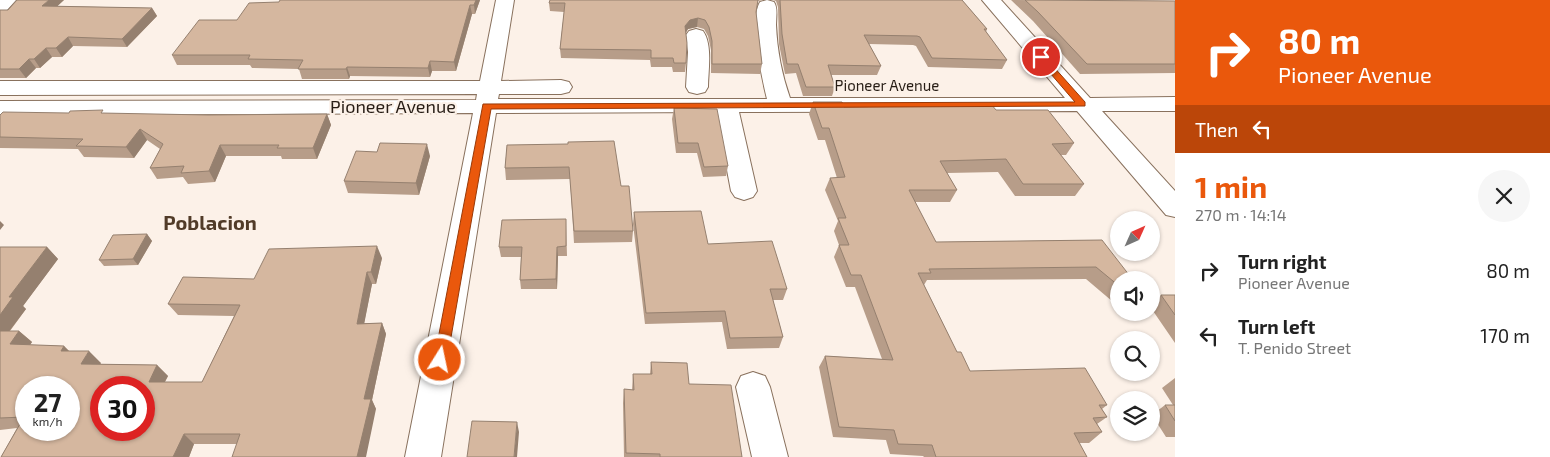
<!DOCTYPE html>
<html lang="en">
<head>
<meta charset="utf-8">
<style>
	body { margin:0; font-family:"Exo 2",sans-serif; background:#f6f6f6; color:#222; height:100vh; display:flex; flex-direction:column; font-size:19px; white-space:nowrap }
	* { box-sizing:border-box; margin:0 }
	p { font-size:16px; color:#767676 }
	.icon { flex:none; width:28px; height:28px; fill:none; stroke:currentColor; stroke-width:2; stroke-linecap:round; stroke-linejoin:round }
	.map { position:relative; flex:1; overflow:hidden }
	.sheet { display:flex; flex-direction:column; background:#fff; width:375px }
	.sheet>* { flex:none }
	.hud { background:#ea580c; color:#fff; overflow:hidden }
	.needle { width:32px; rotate:45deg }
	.buttons { position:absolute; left:1110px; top:211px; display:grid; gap:10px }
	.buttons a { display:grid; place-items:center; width:50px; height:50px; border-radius:50%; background:#fff; box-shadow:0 1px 4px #0004; font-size:25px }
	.speed { position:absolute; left:15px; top:376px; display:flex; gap:10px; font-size:25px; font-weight:700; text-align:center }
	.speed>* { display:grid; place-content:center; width:65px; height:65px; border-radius:50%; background:#fff; box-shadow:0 1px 4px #0004; line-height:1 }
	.speed small { font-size:12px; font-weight:400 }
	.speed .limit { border:8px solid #d22; background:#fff; color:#111 }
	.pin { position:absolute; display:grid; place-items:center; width:42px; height:42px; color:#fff; margin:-21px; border:2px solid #fff; border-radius:50%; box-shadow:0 1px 5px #0007 }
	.me { position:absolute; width:55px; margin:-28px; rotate:10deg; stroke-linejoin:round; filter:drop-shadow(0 0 4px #0008) }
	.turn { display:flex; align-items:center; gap:18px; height:105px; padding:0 20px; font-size:22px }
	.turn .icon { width:65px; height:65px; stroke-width:2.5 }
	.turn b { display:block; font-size:35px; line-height:42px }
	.then { display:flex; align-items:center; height:48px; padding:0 20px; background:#0003; gap:10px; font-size:19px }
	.round { display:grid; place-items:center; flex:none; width:52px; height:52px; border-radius:26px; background:#f6f6f6 }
	.headline { display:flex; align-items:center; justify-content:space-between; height:85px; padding:0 20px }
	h1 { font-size:30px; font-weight:700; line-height:38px; color:#ea580c }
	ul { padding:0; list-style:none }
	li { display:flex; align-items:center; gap:15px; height:65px; padding:0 20px }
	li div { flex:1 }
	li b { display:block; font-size:19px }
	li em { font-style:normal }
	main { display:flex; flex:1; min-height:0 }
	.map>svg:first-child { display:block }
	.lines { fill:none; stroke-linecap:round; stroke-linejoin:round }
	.minor-casing { stroke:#89715d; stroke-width:2 }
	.minor { fill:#fff; fill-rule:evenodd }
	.wall { fill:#b79d89 }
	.shaded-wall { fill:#95806f }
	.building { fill:#d5b79f; stroke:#95806f; fill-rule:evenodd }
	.route { fill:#ea580c; stroke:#983908 }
	.labels { text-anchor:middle; stroke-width:4.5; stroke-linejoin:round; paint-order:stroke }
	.far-street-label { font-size:15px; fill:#271d15; stroke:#fcf1e8 }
	.street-label { font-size:18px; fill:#271d15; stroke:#fcf1e8 }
	.quarter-label { font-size:20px; font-weight:bold; fill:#513b28; stroke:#fcf1e8 }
</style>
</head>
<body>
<main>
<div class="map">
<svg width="1175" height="457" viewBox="0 0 1175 457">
	<rect width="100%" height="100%" fill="#fcf1e8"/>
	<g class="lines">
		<g class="minor-casing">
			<path id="minor" d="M0,0H16L7,10L0,12Z
				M496,0H514L501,81L561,80L569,82L572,87L569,92L561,94H499L498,99H767C762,79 749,19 760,2L767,0L774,2C778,8 776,17 776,25C777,50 782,75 790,98H1065L982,0H1001L1090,98L1175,97V111H1102L1175,191V217L1166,215L1077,111L739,112L757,191L753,197L744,200L735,197L731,191L716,112L496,113L441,457H405L473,113L0,115V101L476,100L477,94L0,95V81H480Z
				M696,29L703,31C713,45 708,71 708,87L705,92L697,94L689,92L686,87L688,52L686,35L689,31Z
				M753,372L765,376L770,387L788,457H752L736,387L741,376Z"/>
		</g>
		<use href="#minor" class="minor"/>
	</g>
	<path class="wall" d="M64,0L57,6L152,8L157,16L127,47L73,46L62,57H52L40,68H36L26,78H0V10H8Z
		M480,0L475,14H472L456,71H432L430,77L350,76L349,79H302L299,69L252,68L250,65H177L172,55L237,20Z
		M762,0L758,1L756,13L762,64L760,74L711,73V50L708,36L704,29L697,27L688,29L686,33V63L685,72H673L672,67H651L650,60L561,58L560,49L564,12L550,11L549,3Z
		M773,0H962L987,29L986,32L1007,60L1002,69L928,67L916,46L913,45L869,44L881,66L877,75H831L835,87L832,96H803L796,73L785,74L779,44L778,7L776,1Z
		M1011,0L1175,1V73L1080,74L1033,21Z
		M813,102L844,107L996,110L1074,143L1066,155H1061L1084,184L1075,196H1015L998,172L947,173L957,190L950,202H915L936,242L1102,240L1119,280V307L1086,279L927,280L924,285L957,352L970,371L1107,405L1102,409L1107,417L1097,424L1102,432L1089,443H1079L1087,457H924L923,456L890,454L886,440L833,437L819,367L825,356L882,359L855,287H846L834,257L839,245L834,231L838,221L825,190L830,178H837L825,140H818L809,114Z
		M674,108L728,166L726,176L703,177L697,153H676L672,119Z
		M69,113L208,115L327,114L331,125L317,159H282L281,156H226L215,182L188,184L183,177L157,179L150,168L160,149L147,140L134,158L84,157L78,149L0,148V115Z
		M507,145L621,186L633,231L632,242L574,243L570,179L506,180L505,168Z
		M430,156L419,195L348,193L344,181Z
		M634,212L708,244L787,289L783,300H773L783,337L779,348L727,349L722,322L645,324L633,224Z
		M566,219L567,256H558L557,289H521L520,280L521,257H501L499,247Z
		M147,234L152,241L138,265L104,266L99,260Z
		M0,247H47L58,259L23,306L26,309L10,331H19L32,342L30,345L64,346L69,351L101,363L100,364L157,365L168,376L165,382H202L234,316L178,315L168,304L254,279L382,258L376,284H372L364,323H382L386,334L372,400L376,409L237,444H194L189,457H1L17,428L0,430Z
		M1161,295H1175V343L1151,308V304Z
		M651,362L689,384L742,457H624L623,403L624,389L632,390L633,374H650Z
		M1175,378V437H1166L1152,415L1165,405H1173L1162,388Z"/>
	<path class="shaded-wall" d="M49,0H64L48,15L42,6Z
		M476,0H480L475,14L474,5Z
		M470,5L472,14L456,71L454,62Z
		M152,8L157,16L127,47L122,39Z
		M698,18L697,27L688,29L684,35L685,26L690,20Z
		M68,37L73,46L62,57L56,48Z
		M46,48L52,57L40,68L34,59Z
		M29,59L36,68L26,78L19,69Z
		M430,61L432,71L430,77L428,68Z
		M347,67L350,76L349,79L346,69Z
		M327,114L331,125L317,159L313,148Z
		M140,129L147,140L134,158L126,147Z
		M427,144L430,156L419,195L416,183Z
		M220,145L226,156L215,182L209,171Z
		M0,221L4,225L0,230Z
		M147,234L152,241L138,265L133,259Z
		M377,246L382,258L376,284L371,272Z
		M47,247L58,259L23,306L26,309L1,342L0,341V315L9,297Z
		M557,247L558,256L557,289L556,279Z
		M367,272L372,284L362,335L357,324Z
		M382,323L386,334L372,400L376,409L366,457H357L364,399Z
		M19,331L32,342L23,355L10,344Z
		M64,346L76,358L61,351Z
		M89,351L101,363L93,375L81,364Z
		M157,365L168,376L159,392L149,382Z
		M517,422L519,432L517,457H514Z
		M184,434L194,444L189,457H173Z"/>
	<path class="building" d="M17,0H49L42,6L152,8L122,39L68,37L56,48H46L34,59H29L19,69H0V10H8Z
		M280,0H476L474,5H470L454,62L430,61L428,68L347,67L346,69H298L303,60L248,59L250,55H172L199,20H237L249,3L279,2Z
		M550,0H758L756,12L762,64H712V41L709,27L705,20L698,18L690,20L685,26L687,43L686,63H674L673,58H651V50L560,49L565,3H549Z
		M780,0H962L987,29H984L1007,60L932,58L920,37L917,36L864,35L881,66L828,65L835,87H806L798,64H787L782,34Z
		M1025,0L1175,1V64H1087L1038,12Z
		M813,102H842L844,107L991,104L996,110H1048L1074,143L1052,144L1084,184H1023L1006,159L940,161L957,190H909L936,242L1102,240L1133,280H1119V286L1096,267L929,269L931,273H918L957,352H961L970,371L1085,368L1107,405H1099L1107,417L1093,418L1102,432L1074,433L1087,457H936L932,445L898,444L894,430L839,427L825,356L893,360L861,275H851L839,245H849L838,218H846L830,178L845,177L829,128H822Z
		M674,108L717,109L728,166L704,167L698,143H678Z
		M103,110L101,113L208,115L327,114L313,148H277L279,145H220L209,171L181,173L184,166L150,168L163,144L140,129L126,147L76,146L83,139L0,137V115L3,112L69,113L70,111Z
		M614,141L621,186H629L633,231H574L569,167L505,168L507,145L568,144V142Z
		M380,143L427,144L416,183L344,181L356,151L377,152Z
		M701,211L708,244L772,241L787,289H770L783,337L730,338L725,311L646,313L634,212Z
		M566,219V246L557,247L556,279L520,280L522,247H499L502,220Z
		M147,234L133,259L99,260L113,235Z
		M377,246L371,272H367L357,324L382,323L364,399H371L357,457H232L240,434H184L173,457H1L24,417L0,418V331H19L10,344L64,346L61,351H89L81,364L157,365L149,382H202L240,305L168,304L183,277L254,279L269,249ZM26,388H69V430H26ZM101,388H144V430H101Z
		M0,247H47L9,297H13L0,315Z
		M1161,295H1175V315Z
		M651,362L687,363L689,384L731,385L742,457H660V454L626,453L624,389L634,390L633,374H652Z
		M1165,405H1175V421Z
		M472,421L517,422L514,457H467Z"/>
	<path class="route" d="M1041,55L1044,56L1085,102V106L491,109L447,360L445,364L440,365L436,364L434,360L483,104L1075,102L1038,59L1037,57Z"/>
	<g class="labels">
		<g class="far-street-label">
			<text x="887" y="91">Pioneer Avenue</text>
		</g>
		<g class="street-label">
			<text x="393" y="113">Pioneer Avenue</text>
		</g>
		<g class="quarter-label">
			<text x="210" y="230">Poblacion</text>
		</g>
	</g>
</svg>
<div class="buttons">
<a><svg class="needle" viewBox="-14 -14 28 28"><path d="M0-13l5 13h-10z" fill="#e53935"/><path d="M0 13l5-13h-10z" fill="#767676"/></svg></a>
<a><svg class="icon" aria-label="sound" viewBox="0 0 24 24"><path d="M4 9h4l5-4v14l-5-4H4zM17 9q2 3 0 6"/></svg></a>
<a><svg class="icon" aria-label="search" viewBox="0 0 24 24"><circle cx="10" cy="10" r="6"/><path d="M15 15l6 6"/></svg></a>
<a><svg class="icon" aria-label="layers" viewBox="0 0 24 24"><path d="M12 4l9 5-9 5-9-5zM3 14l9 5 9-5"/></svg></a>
</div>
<div class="speed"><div>27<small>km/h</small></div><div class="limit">30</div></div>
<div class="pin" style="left:1041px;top:57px;background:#d93025"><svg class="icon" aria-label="arrive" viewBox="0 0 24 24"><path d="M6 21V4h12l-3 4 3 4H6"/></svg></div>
<svg class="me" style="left:440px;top:360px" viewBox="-20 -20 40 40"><circle r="17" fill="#ea580c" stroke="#fff" stroke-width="3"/><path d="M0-11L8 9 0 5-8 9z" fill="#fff"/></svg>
</div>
<section class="sheet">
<div class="hud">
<div class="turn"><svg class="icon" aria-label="right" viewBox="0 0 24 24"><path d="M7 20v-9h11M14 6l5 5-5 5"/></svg><div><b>80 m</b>Pioneer Avenue</div></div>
<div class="then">Then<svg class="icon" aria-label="left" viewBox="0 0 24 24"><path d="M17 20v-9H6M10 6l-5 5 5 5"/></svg></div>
</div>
<div class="headline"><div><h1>1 min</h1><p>270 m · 14:14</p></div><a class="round"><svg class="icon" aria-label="close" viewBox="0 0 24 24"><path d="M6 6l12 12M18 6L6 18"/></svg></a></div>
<ul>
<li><svg class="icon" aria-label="right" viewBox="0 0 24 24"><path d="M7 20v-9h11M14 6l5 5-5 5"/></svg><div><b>Turn right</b><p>Pioneer Avenue</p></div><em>80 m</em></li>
<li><svg class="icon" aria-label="left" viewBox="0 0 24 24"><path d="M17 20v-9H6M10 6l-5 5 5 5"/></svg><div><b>Turn left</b><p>T. Penido Street</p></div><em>170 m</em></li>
</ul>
</section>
</main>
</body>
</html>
